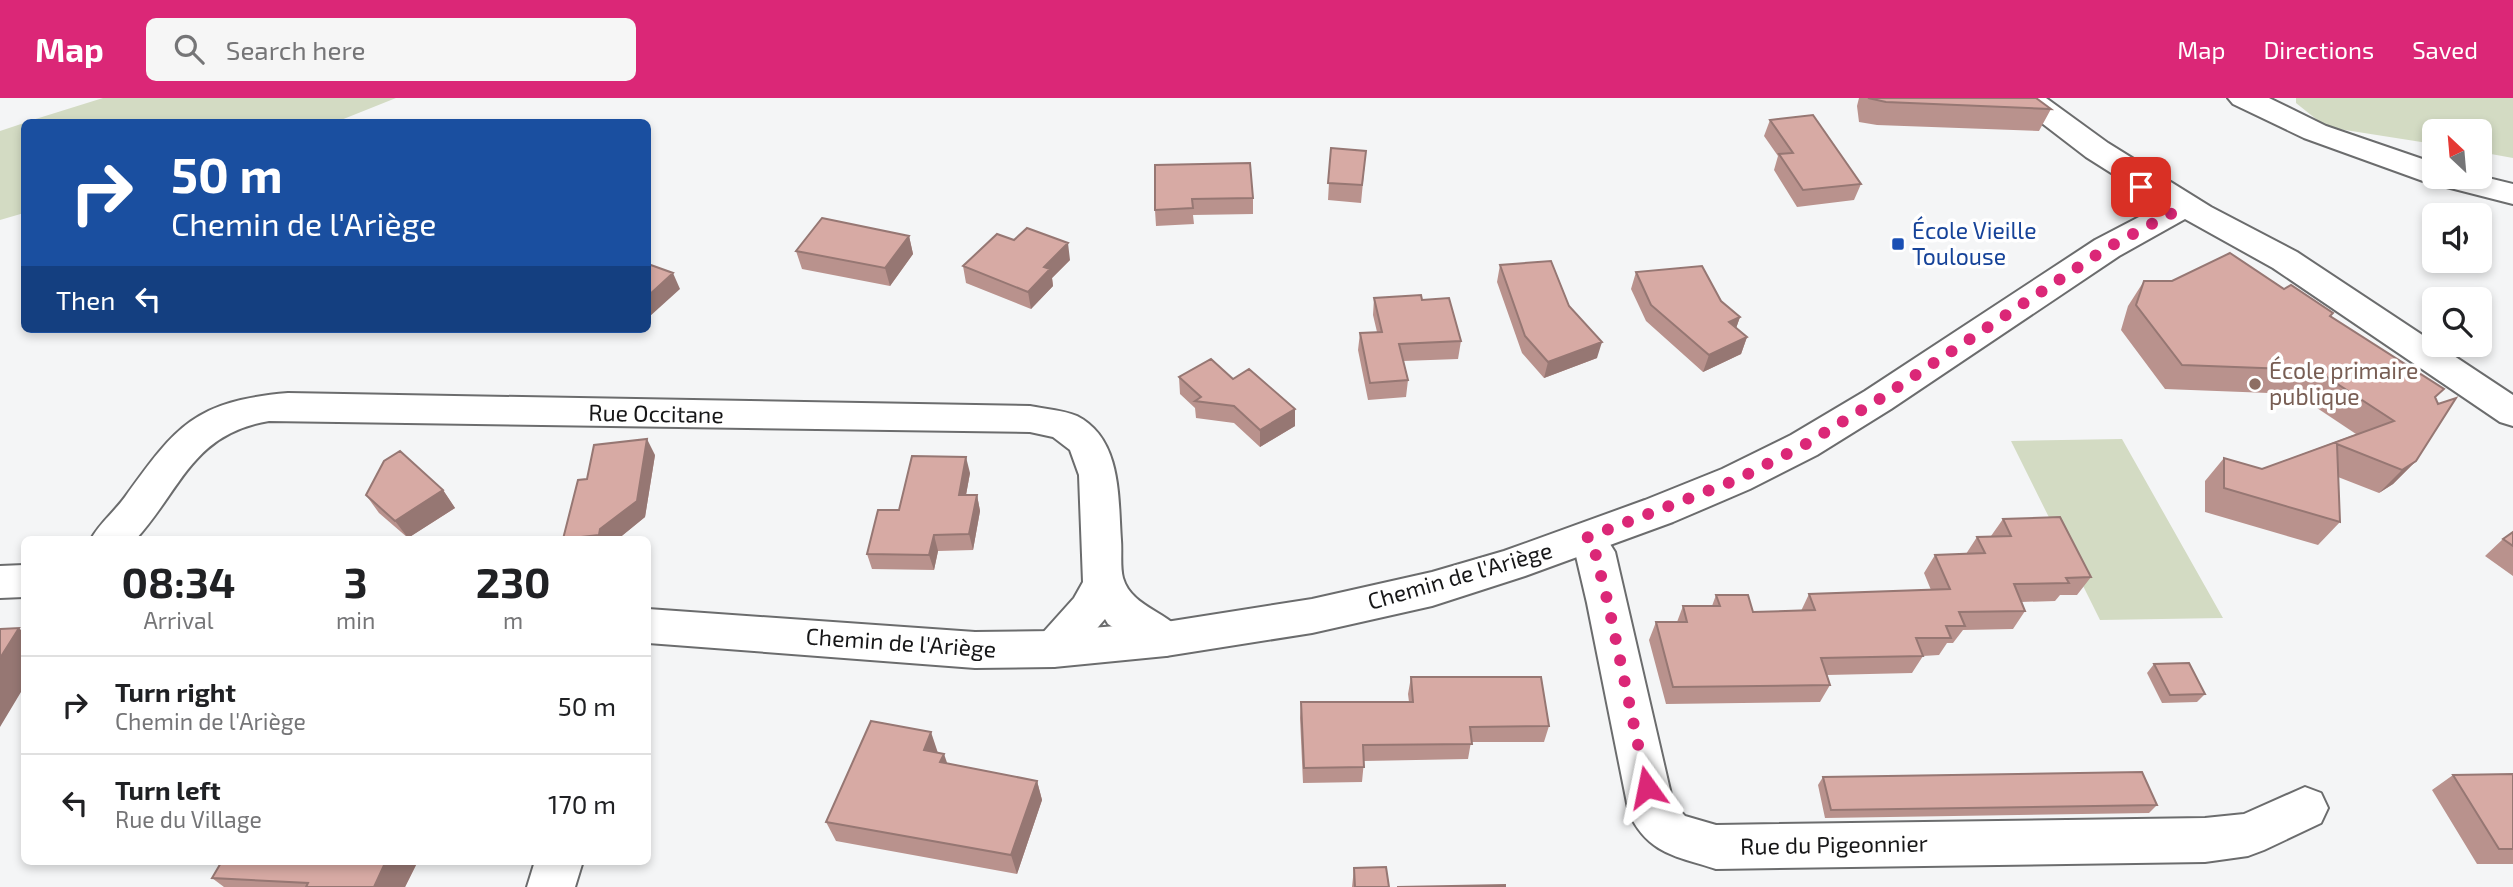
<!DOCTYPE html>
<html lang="en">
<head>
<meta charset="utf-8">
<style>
	body { margin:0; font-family:"Exo 2",sans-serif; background:#f6f6f6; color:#202124; height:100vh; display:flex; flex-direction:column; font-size:26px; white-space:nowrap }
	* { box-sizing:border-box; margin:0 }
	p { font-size:23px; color:#757577 }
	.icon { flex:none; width:38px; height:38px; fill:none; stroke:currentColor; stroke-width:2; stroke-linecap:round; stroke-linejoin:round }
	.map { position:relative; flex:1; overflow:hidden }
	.details { position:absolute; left:21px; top:438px; width:630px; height:329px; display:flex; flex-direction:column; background:#fff; border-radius:10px; box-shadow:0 4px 10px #0003 }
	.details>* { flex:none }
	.guide { position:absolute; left:21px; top:21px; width:630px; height:214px; border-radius:10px; box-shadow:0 4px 10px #0003; background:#1a4fa0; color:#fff; overflow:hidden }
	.needle { width:46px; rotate:334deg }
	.buttons { position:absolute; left:2422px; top:21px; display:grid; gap:14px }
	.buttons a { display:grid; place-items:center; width:70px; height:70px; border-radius:10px; background:#fff; box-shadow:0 4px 10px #0003; font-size:35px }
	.pin { position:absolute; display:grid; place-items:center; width:60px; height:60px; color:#fff; margin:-30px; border-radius:14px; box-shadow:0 4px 10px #0006 }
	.me { position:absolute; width:77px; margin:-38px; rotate:348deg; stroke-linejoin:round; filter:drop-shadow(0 0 5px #0008) }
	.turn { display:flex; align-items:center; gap:24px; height:147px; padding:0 35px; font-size:32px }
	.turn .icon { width:91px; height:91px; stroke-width:2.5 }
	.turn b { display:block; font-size:49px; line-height:60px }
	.then { display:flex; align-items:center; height:66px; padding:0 35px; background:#0003; gap:14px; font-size:26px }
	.eta { display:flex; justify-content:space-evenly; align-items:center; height:119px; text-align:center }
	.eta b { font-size:42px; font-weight:700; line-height:49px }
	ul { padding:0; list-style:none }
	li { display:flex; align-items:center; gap:21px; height:98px; padding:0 35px; border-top:2px solid #e0e0e0 }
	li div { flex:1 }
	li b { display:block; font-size:26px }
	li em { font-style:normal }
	header { display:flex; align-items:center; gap:42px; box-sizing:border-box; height:98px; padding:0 35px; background:#db2777; color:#fff }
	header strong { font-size:33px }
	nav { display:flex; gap:38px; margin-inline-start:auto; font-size:24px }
	.search { width:490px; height:63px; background:#f6f6f6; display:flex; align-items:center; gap:18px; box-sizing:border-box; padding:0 24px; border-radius:10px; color:#757577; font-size:26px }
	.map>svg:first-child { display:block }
	.green { fill:#d3dbc3 }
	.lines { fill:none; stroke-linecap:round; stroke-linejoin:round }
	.minor-casing { stroke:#6b6c6d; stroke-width:4 }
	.tertiary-casing { stroke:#6b6c6d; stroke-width:4 }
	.minor { fill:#fff; fill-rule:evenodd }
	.tertiary { fill:#fff; fill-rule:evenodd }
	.wall { fill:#b9928d }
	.shaded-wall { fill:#967773 }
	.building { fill:#d7aaa4; stroke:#967773; stroke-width:2 }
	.route { stroke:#db2777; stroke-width:12; stroke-dasharray:0 21.6 }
	.transit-dot { fill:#1a4fb4; stroke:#fff; stroke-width:2.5 }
	.education-dot { fill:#8d6e63; stroke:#fff; stroke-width:2.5 }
	.labels { text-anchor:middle; stroke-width:7; stroke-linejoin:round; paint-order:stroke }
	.transit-label { font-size:23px; fill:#164399; stroke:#fff; text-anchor:start }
	.education-label { font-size:23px; fill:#785e54; stroke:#fff; text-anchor:start }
	.street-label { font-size:23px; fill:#171718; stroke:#fff }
</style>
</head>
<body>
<header>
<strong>Map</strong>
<div class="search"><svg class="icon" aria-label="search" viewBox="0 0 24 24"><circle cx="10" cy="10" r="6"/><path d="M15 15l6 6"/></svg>Search here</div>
<nav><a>Map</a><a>Directions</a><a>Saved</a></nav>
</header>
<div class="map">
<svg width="2513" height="789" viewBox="0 0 2513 789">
	<rect width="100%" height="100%" fill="#f4f5f6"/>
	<path class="green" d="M103,0H396L336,24H26Z
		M2296,0H2513V60L2480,54V33H2434V46L2326,29L2296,5Z
		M24,25V115L0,122V33Z
		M2122,341L2223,520L2100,522L2011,343Z"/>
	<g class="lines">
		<g class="minor-casing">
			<path id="minor" d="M2228,0H2269L2326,28L2434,65V79L2480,78L2513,86V106L2423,83L2304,40L2233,6Z
				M288,295L1030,308C1045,311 1063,312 1077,318C1122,341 1118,400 1121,442C1122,454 1120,469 1123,480C1132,511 1173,514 1187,541L1181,553L1166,558L1151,553L1108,526L1105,521L1069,563L1054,569L1039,563L1033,551L1039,539L1074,500L1083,484L1079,377L1070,352L1053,339L1030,334L269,323C192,336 182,390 136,441H91C100,425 114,414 125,399C176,328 195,303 288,295Z
				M1586,425L1600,430L1615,454L1673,705L1685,718L1716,727L2205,720L2244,716L2305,689L2321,695L2328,710L2321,725L2264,752L2248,758L2205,764L1716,771C1676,758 1648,756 1629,715L1587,505L1576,458L1566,441L1572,430Z
				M535,763H583L575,789H527Z"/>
		</g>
		<g class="tertiary-casing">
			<path id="tertiary" d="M2012,0H2046L2108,45L2211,109L2297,154L2513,297V328L2500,324L2273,170L2185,121L2119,158L1891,311L1817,357L1750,391L1673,424L1525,478L1432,508L1312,535L1166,558L1054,569L975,570L648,545V511L975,534L1054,533L1166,524L1312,501L1432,474L1504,453L1645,402L1722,371L1791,337L1865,293L2095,142L2162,107L2086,59L2017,6Z
				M24,467V499L0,500V468Z"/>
		</g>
		<use href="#minor" class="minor"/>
		<use href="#tertiary" class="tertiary"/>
	</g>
	<path class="wall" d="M1859,0H2036L2051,11L2039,33L1877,27L1859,24L1857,8Z
		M1770,22L1861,86L1854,102L1797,109L1774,72L1778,58L1764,38Z
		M1331,50L1366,53L1361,105L1328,102Z
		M1250,65L1253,100V116L1193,117L1194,126L1156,128L1155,112Z
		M909,138L913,156L890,188L802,171L796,153Z
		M1070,162L1052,180L1053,188L1031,211L966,185L963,168Z
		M1500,167L1597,260L1544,280L1522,255L1497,184Z
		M1636,174L1721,203L1740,219L1736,230L1747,239L1741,256L1703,274L1646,223L1631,191Z
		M2144,183L2284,191L2331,218L2435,301L2416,363L2393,386L2379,395L2338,379L2340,424L2318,447L2205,414V383L2224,360L2262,371L2356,336L2296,296L2165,291L2121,232L2128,208Z
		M1374,200L1422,202L1461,243L1458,261L1403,263L1408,282L1406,299L1368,302L1358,252L1360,235L1377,234L1373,217Z
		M1179,279L1233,281L1295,311V328L1260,349L1234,325L1196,320L1195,310L1180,296Z
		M655,357L645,419L618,441H563Z
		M970,375L966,397H977L980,413L973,452L938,453L934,472L872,471L867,456L899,412Z
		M443,392L455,410L408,440L379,415L366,397Z
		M2003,421L2091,479L2077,497H2060L2055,503L2021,504L2025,513L2013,531L1963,532L1953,545H1947L1939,557L1923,558L1912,575L1827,577L1830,587L1820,604L1666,606L1649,542L1656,524H1677L1683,508H1712L1716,497L1753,514L1801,513L1809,496L1931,492L1924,475L1935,457L1966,456L1977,439L1991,438Z
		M2513,434V478L2485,458L2503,441Z
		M2154,566L2205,596L2197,604L2162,605L2147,575Z
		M1411,579L1549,628L1544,644H1471L1468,661L1364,663L1362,684L1303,685L1300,620L1301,604H1409L1408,596Z
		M938,655L947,665L1037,683L1042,702L1017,776L836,743L826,724Z
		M2513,676V766H2477L2432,692L2453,677Z
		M1823,679L2157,707L2149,715L1825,720L1818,687Z
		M222,763H418L405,789H224L212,780Z
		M1354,770L1389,789H1352Z"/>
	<path class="shaded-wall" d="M909,138L913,156L890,188L885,170Z
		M1068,145L1070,162L1052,180L1053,188L1031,211L1028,194L1044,169Z
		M673,175L680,191L649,219L648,215V198Z
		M1740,219L1734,236L1729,224Z
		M1747,239L1741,256L1703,274L1709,257Z
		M1602,244L1597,260L1544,280L1548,264Z
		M1295,311V328L1260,349V332Z
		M647,341L655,357L645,419L618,441H602L599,437L600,431Z
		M966,359L970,375L963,413L959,397Z
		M2416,363L2393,386L2379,395L2402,372Z
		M443,392L455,410L408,440L395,423Z
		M977,397L980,413L973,452L969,436Z
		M934,437L938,453L934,472L929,457Z
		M19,530L24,535V589L0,629V560Z
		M931,634L938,655L924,652Z
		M944,656L951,676L940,664Z
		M1037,683L1042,702L1017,776L1011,757Z
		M386,763H418L405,789H374Z"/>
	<path class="building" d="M1868,0H2036L2051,11L1886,4Z
		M1813,17L1861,86L1803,92L1779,56L1793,55L1770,22Z
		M1331,50L1366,53L1362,87L1328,85Z
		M1250,65L1253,100L1192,101L1193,110L1155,112V67Z
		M822,120L909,138L885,170L796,153Z
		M1027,130L1068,145L1044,169L1050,171L1028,194L963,168L997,136L1014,142Z
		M2230,155L2284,191L2291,187L2333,215L2330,218L2444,291L2435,299L2438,306L2456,300L2416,363L2402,372L2337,346L2340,424L2224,390V360L2262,371L2394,323L2316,272L2182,267L2136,207L2144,183H2172Z
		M1551,163L1569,208L1602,244L1548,264L1525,238L1500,167Z
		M648,166L673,175L648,198Z
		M1702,168L1721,203L1740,219L1729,224L1747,239L1709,257L1651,207L1636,174Z
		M1421,197L1422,202L1449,200L1461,243L1399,246L1408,282L1370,285L1360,235L1382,234L1374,200Z
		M1211,261L1233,281L1249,271L1295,311L1260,332L1234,308L1195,303L1201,299L1179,279Z
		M647,341L637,403L600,431L599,437L563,441L578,382L587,381L594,347Z
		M400,353L443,392L395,423L366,397L384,363Z
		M912,358L966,359L959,397H977L969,436L934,437L929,457L867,456L878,412H899Z
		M2060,419L2091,479L2066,480L2069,485L2014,486L2025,513L1959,514L1965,528H1946L1951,540H1916L1923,558L1821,560L1830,587L1673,589L1656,524H1687L1683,508H1720L1716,497H1748L1753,514L1815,512L1809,496L1950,491L1935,457L1985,455L1977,439L2011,438L2003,421Z
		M2513,434V448L2503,441Z
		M19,530L0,560V531Z
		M2189,565L2205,596L2170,597L2154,566Z
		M1411,579H1541L1549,628L1470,629L1472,646L1363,647L1364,669L1304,670L1301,604H1413Z
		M871,623L931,634L924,652L944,656L940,664L1037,683L1011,757L826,724Z
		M2142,674L2157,707L1831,712L1823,679Z
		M2513,676V751H2499L2453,677Z
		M222,763H386L374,789H306L308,785L212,780Z
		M1386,769L1389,789H1355L1354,770Z
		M1505,787V789H1397Z"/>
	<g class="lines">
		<path class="route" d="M1647,689L1608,505L1595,454L1586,440L1736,382L1804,347L1878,302L2107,150L2176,113L2141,89"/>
	</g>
	<rect class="transit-dot" x="1891" y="139" width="14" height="14" rx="3.5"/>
	<circle class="education-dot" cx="2255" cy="286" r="7"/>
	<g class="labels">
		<g class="transit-label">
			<text x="1912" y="141">École Vieille<tspan x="1912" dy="26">Toulouse</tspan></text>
		</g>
		<g class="education-label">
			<text x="2269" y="281">École primaire<tspan x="2269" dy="26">publique</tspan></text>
		</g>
		<g class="street-label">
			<text transform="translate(656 316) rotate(1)" y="8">Rue Occitane</text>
			<text transform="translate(1460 478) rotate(-16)" y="8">Chemin de l'Ariège</text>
			<text transform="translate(901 545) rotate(4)" y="8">Chemin de l'Ariège</text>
			<text transform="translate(1834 747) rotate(-1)" y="8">Rue du Pigeonnier</text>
		</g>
	</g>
</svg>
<div class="buttons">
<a><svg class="needle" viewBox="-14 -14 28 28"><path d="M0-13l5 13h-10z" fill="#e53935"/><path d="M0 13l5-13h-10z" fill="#757577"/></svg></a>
<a><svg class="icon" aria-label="sound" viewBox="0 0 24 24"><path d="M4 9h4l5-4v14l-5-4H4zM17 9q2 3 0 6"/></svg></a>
<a><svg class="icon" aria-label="search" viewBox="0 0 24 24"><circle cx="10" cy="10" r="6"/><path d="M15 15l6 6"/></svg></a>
</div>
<div class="pin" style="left:2141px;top:89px;background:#d93025"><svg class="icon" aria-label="arrive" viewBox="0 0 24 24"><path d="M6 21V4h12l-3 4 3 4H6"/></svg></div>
<svg class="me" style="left:1647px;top:689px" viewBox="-20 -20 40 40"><path d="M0-17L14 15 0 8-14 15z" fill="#db2777" stroke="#fff" stroke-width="4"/></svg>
<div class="guide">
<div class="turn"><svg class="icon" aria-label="right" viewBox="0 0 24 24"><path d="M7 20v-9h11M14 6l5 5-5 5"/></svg><div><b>50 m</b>Chemin de l'Ariège</div></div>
<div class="then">Then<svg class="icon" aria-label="left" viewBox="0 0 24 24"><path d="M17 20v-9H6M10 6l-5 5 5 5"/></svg></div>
</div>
<section class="details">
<div class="eta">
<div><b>08:34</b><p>Arrival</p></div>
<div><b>3</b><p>min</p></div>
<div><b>230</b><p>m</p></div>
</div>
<ul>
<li><svg class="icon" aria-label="right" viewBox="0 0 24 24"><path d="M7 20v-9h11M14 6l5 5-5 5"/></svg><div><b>Turn right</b><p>Chemin de l'Ariège</p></div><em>50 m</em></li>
<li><svg class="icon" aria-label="left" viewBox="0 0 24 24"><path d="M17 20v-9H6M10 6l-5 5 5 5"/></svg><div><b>Turn left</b><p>Rue du Village</p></div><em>170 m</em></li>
</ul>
</section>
</div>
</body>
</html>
